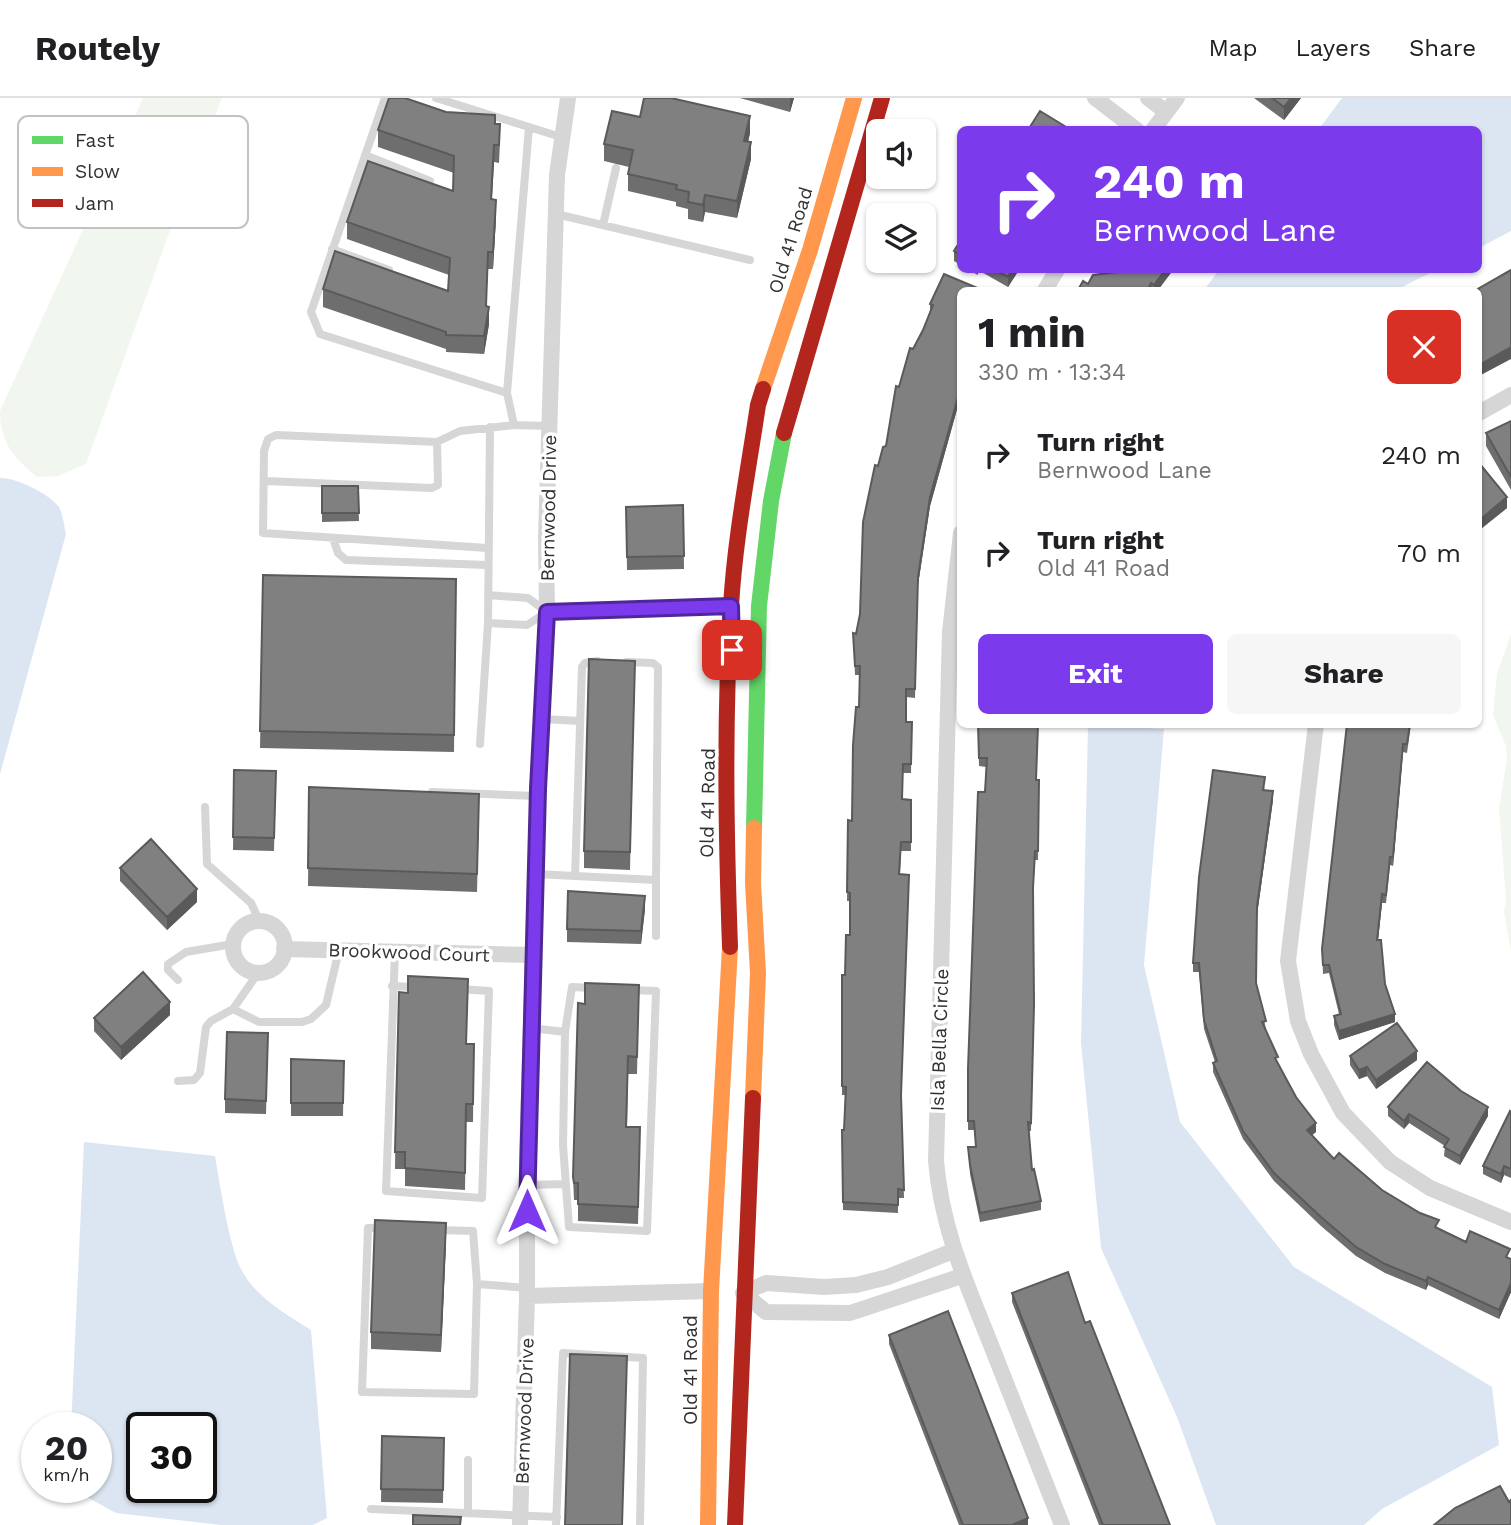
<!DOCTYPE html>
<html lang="en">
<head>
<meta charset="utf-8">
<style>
	body { margin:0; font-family:"Work Sans",sans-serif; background:#f6f6f6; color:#202124; height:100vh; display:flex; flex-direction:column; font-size:26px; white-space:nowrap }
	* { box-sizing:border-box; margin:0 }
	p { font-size:23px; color:#757577 }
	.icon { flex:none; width:38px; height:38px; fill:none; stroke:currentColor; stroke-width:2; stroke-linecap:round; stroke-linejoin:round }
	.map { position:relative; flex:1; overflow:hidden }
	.drawer { position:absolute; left:957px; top:189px; width:525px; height:441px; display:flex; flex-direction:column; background:#fff; border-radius:10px; box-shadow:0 2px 5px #0004 }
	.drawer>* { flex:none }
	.guide { position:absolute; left:957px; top:28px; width:525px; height:147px; border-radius:10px; box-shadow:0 2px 5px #0004; background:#7c3aed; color:#fff; overflow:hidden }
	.buttons { position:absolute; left:866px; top:21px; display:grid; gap:14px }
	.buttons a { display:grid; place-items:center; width:70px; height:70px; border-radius:10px; background:#fff; box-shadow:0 2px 5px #0004; font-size:35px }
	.speed { position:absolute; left:21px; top:1314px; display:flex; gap:14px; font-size:35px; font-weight:700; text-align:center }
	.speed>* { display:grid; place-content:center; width:91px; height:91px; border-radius:50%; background:#fff; box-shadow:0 2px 5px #0004; line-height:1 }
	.speed small { font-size:18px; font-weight:400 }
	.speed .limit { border:4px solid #111; border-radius:10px; background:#fff; color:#111 }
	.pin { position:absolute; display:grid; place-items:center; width:60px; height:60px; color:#fff; margin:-30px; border-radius:14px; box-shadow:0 4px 10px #0006 }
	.me { position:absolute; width:77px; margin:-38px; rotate:0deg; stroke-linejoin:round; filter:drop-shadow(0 0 5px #0008) }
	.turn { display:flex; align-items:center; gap:24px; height:147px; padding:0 21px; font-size:32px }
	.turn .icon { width:91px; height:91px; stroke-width:2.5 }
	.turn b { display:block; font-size:49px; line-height:60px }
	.round { display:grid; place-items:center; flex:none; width:74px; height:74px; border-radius:10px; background:#f6f6f6 }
	.summary { display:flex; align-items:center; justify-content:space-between; height:119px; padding:0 21px }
	h1 { font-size:42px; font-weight:700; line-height:52px }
	.cta { display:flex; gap:14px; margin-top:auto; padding:14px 21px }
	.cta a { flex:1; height:80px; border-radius:10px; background:#7c3aed; color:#fff; font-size:28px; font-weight:700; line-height:80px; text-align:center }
	.cta a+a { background:#f6f6f6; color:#202124 }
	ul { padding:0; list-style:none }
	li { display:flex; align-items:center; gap:21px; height:98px; padding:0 21px }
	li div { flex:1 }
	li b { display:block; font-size:26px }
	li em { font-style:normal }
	header { display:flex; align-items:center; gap:42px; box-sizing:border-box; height:98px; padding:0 35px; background:#fff; border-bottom:2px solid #e0e0e0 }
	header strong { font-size:33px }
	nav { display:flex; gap:38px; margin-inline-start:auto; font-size:24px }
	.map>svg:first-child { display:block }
	.green { fill:#f1f6ee }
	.water { fill:#dce6f3; fill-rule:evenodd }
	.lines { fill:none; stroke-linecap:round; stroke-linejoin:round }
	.lane { stroke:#d6d6d6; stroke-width:8 }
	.street { stroke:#d6d6d6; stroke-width:16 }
	.fast { stroke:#63d668; stroke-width:16 }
	.slow { stroke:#ff974d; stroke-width:16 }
	.jam { stroke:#b3261e; stroke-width:16 }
	.wall { fill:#6e6e6e }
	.shaded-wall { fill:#5a5a5a }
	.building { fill:#808080; stroke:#5a5a5a; stroke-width:2 }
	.route-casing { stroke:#51269a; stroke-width:18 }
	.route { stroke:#7c3aed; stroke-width:12 }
	.labels { text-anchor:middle; stroke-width:7; stroke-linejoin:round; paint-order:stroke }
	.street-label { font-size:19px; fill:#323232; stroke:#fff }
	.key { fill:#fff; stroke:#c2c2c2; stroke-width:2 }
	.key-label { font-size:19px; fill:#323232 }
</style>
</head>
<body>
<header>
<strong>Routely</strong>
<nav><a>Map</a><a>Layers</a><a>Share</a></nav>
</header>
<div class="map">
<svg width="1511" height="1427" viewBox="0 0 1511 1427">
	<rect width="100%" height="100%" fill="#fff"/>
	<path class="green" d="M143,0H222L182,99L86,366L58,378L37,379C13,359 0,344 0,313Z
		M1511,536V854L1504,814L1506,801L1499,711L1507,660L1506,648L1493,617L1497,576Z"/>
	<path class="water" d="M1342,0H1511V133L1479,150V32L1319,31Z
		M1219,172H1436L1396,192H1204Z
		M0,380C15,379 50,396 59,409C63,416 64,428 66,436L0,676Z
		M1088,627L1164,631L1144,867L1180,1024L1294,1169L1492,1289L1499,1347L1382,1411L1364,1427H1216L1177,1319L1101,1150L1081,945Z
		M84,1044L215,1058C220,1086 229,1148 241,1171C255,1199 286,1216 311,1232L327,1420L313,1427H221L116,1415L72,1391L96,1390V1330H71ZM201,1330V1390H142V1330Z"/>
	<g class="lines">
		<path class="lane" d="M385,0L311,214L320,236L507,295L514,327L549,328
			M436,0L561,39
			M365,57L430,83
			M556,116L750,162
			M603,127L616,70
			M332,151L389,172
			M507,295L529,29
			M266,383L432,390L438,387L437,344
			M333,440L338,455L346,462L488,467
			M487,450L263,435L264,353L268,341L276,337L437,344L460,333L514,327
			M488,525L527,527L547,514L528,500L488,497
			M627,564L653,565L658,569L656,782
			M542,621L580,623
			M480,646L488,525L490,329
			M432,694L537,698
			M205,709L207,766L251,805L260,824
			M535,776L656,782V838
			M575,778L582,569L585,565L597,563
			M395,854L386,1093L482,1100L489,893L460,891
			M178,882L168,872V866L186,854L233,846
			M392,888L415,889
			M233,911L259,924H302L311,921L326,907L339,852
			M531,930L565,934L572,889L593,890
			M565,934L563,1047L569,1129L647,1133L656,893L631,892
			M178,983L194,982L200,975L206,929L211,923L233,911L258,875
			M527,1087L566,1086
			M385,1130H368L362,1294L474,1296L477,1186
			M437,1132L473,1133L477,1186L528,1190
			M371,1411L557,1419
			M468,1415V1362
			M556,1427L563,1255L643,1260L640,1427"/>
		<path class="street" d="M1095,0L1137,32
			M1148,0L1166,14
			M1153,32L1177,0
			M1045,192L1057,172
			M1479,315L1511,297
			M961,435L950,534L936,1063C942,1132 966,1184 991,1247C1015,1307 1038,1367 1062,1427
			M547,514L731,508
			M1316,626L1288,863L1298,923L1311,956L1343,1015L1390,1064L1430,1090L1511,1124
			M233 849a26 26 0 1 1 52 0a26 26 0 1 1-52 0Z
			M284,851L533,857
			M953,1153L888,1179L856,1187L824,1189L766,1185L743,1195L766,1214L850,1215L962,1178
			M527,1198L711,1193
			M520,1427L527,1198V1059L538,691L547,514L546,440L557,77L568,0"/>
		<path class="fast" d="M754,730L759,508L771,403L784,335"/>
		<path class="slow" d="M763,291L810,152L854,0
			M753,1000L758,875L753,785L754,730
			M708,1427L711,1193L730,849"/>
		<path class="jam" d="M784,335L882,0
			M730,849C726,735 724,621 731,508C735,440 748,374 758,307L763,291
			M735,1427L753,1000"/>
	</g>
	<path class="wall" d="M740,0H794L790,14Z
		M1254,0H1301L1284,22Z
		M446,14L495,26L500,43L499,65L494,64L492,101L496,119L493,171H488L486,208L489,226L484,256L446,254V251L323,209V191L448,193L449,177L347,141V124L453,93L454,75L378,49V32Z
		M640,19L750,35L748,44L751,61L737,120L705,114L703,124L688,121V111L676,108V104L628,93V76L629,69L604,63V46Z
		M961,142V167L954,163V153Z
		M968,172H1019L1008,189L978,172V177Z
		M1115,172H1173L1158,192H1078L1088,186L1118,174Z
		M961,192V297L930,408L918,487L915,600L906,599V624H912L911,675H903V701L911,702V753H901L900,776L901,1002L904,1100H898V1115L843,1112L842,1032H844L845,997H842V877H845L850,837V803H847L848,722L852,723L859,609L860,577H855L853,535L856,536L860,516L878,368L886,348L899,289L913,251L923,232L930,215V206Z
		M1511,323V392L1486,348V335Z
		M1479,365L1507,410L1482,430L1479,427Z
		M322,388H358L359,423L322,424Z
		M683,407L684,471L627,472L626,409Z
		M263,477L456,481L454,654L260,650Z
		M635,563L630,772L584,770V753Z
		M978,626L1036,682H1039L1038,762H1035L1033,797L1034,914L1031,1033H1029L1032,1072L1041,1103V1112L980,1124L970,1076L968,1049H976L974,1032H968V979L986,669L979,668Z
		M1411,626L1407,655L1403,654L1393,768L1390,767L1386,805H1382L1378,842L1385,886L1395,924L1339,942L1334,927V918L1339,916L1329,875L1323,876L1322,851Z
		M234,672L276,673L274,753L233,752Z
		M1265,688L1264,692L1273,702L1257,817L1256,885L1266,931L1278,966L1316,1034L1312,1037L1334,1061L1438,1131L1466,1144L1511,1161V1194L1499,1221L1428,1187L1426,1192L1385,1175L1356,1158L1321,1128L1274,1083L1243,1041L1213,974V965L1215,964L1204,931L1199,874H1193V865Z
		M309,689L479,714L477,794L308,788Z
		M120,770L197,804L167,832L120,783Z
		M645,811L641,846L567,844V831Z
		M639,887L637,976H628L627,1029L640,1047L638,1126L578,1123V1102H574L573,1079L585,906Z
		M170,917L121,962L94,933V920Z
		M268,935L266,1016L225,1015V1001Z
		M467,946H474L473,1024H466L465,1092L405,1088V1071H395L396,980Z
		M1350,958L1417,962L1376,991L1367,978L1359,981L1350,967Z
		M291,961L344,963L343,1018H291Z
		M1388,1009L1488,1018L1460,1067L1444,1058L1445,1048L1409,1025L1404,1031L1388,1018Z
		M1511,1014V1080L1504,1077L1501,1085L1483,1076V1068Z
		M446,1143L441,1254L371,1251V1234Z
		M1012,1195L1085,1225L1170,1427H1099L1012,1204Z
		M889,1237L1028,1427H959L889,1246Z
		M382,1338L444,1340L443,1405L381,1404Z"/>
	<path class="shaded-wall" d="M790,0H794L790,14Z
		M1291,0H1301L1284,22V9Z
		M750,18V35L744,60V43Z
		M751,44V61L737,120V103Z
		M705,97V114L703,124V107Z
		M496,102V119L493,171V154Z
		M1012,172H1019L1008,189V179Z
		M1165,172H1173L1158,192H1154V187Z
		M489,209V226L484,256V238Z
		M1511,249V261L1479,278V267Z
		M961,289V297L930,408L918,487L915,600L918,479L930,399Z
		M1507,399V410L1482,430V420Z
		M1403,646V654L1393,768V759Z
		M1273,693V702L1257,817V808Z
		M197,791V804L167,832V819Z
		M1382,796V805L1377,851V842Z
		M645,798V811L641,846V833Z
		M170,904V917L121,962V949Z
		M1395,916V924L1339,942V933Z
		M1417,953V962L1376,991V982Z
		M1367,969V978L1359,981V972Z
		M1488,1009V1018L1460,1067V1058Z
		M1409,1016V1025L1404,1031V1023Z
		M1316,1025V1034L1307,1041V1032Z
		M1504,1068V1077L1501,1085V1076Z
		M446,1125V1143L441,1254V1237Z
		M1428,1179V1187L1426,1192V1183Z
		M1511,1185V1194L1499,1221V1212Z
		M1028,1420V1427H1012Z"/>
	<path class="building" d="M389,0H405L446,14L495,17V26H500L499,47H494L491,101L496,102L493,154H488L486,208L489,209L484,238L446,237V234L323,191L335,153L448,193L450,160L347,124L368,63L453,93L454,58L378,32Z
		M644,0H671L750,18L744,43L751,44L737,103L705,97L703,107L688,104L689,94L676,91L677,87L628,76L633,52L604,46L612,13L640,19Z
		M1272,0H1291L1284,9Z
		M1040,13L1071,32H1028Z
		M961,142V157L954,153Z
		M995,172H1012L1008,179Z
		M1131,172H1165L1154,187L1151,185L1148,192H1078L1083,183L1088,186L1093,177L1133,172Z
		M1511,172V249L1479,267V192H1476Z
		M944,176L982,192H961V289L930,399L918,479L915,591H906V624H912L911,666H903L902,701L911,702V744H901L899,776L909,777L901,997L904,1092L898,1091V1107L843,1104L842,1032H844L846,989L842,988V877H845L846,837H850V795L847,794L848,722L852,723L853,647L856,609H859L860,568H855L853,535L856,536L860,516L863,424L875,367L878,368L883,349L886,348L896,288L899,289L910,250L913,251L923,232L933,207L930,206Z
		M1511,323V379L1486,335Z
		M1479,365L1507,399L1482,420L1479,417Z
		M322,388H358L359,415H322Z
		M683,407L684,458L627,459L626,409Z
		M263,477L456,481L454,637L260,633Z
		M589,561L635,563L630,754L584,753Z
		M978,626H1038L1036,682H1039L1038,753H1035L1033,790L1034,906L1031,1025L1028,1024L1032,1072L1034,1071L1041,1103L980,1115L970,1067L968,1049H976L974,1023H968V971L978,694H985L987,660H979Z
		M1347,626H1410L1407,646H1403L1393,759H1390L1386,797L1382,796L1377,842H1381L1385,886L1395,916L1339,933L1334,918L1341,916L1329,867H1323L1322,851Z
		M234,672L276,673L274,740L233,739Z
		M1213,672L1265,679L1263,692L1273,693L1257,808L1256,885L1266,923L1262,924L1278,959L1275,960L1296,999L1316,1025L1307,1032L1334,1061L1339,1055L1382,1092L1420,1115L1439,1122L1435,1129L1466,1144L1470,1133L1510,1151L1506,1159L1511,1161V1185L1499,1212L1428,1179L1426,1183L1385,1166L1356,1149L1321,1119L1274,1075L1243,1033L1213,965L1217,963L1204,922L1199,865H1193L1199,779Z
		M309,689L479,696L477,776L308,770Z
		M151,741L197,791L167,819L120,770Z
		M568,793L645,798L641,833L567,831Z
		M143,874L170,904L121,949L94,920Z
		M408,878L468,881L466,946H474L473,1006H466L465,1075L405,1070V1054H395L399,894L408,895Z
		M585,885L639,887L637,959L628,958L626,1029H640L638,1109L578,1106V1085H574L573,1079L578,905L585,906Z
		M1397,925L1417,953L1376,982L1367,969L1359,972L1350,958Z
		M227,934L268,935L266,1003L225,1001Z
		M291,961L344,963L343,1005H291Z
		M1427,964L1461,993L1488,1009L1460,1058L1444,1049L1449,1041L1409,1016L1404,1023L1388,1009Z
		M1510,1013L1511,1014V1071L1504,1068L1501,1076L1483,1068Z
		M375,1122L446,1125L441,1237L371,1234Z
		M1068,1174L1085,1225L1090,1223L1170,1427H1103L1012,1195Z
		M948,1213L1028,1420L1012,1427H963L889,1237Z
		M570,1256L627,1258L622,1427H565Z
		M382,1338L444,1340L443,1392L381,1391Z
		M1500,1388L1509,1404L1511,1402V1427H1434L1455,1410Z
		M413,1417L461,1419L460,1427H413Z"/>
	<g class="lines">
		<g class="route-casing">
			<path id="route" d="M527,1113L538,691L547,514L731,508L732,552"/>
		</g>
		<use href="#route" class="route"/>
	</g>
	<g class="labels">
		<g class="street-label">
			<text transform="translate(790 142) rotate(-73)" y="7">Old 41 Road</text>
			<text transform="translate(548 410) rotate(-89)" y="7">Bernwood Drive</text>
			<text transform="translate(707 705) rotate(-89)" y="7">Old 41 Road</text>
			<text transform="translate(409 854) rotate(2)" y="7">Brookwood Court</text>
			<text transform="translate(939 942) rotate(-88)" y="7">Isla Bella Circle</text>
			<text transform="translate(690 1272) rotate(-90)" y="7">Old 41 Road</text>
			<text transform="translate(524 1313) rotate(-88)" y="7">Bernwood Drive</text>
		</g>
	</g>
	<rect x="18" y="18" width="230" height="112" rx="10" class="key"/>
	<rect x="32" y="38" width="31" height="8" fill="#63d668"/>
	<rect x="32" y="69" width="31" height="9" fill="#ff974d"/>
	<rect x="32" y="101" width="31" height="8" fill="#b3261e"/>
	<g class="key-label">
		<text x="75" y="49">Fast</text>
		<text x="75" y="80">Slow</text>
		<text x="75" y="112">Jam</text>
	</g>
</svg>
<div class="buttons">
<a><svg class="icon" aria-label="sound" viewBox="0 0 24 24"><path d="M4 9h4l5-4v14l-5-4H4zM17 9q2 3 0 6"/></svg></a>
<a><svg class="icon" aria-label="layers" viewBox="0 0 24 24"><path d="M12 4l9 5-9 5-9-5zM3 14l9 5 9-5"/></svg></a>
</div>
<div class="speed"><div>20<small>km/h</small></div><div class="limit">30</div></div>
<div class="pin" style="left:732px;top:552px;background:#d93025"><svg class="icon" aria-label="arrive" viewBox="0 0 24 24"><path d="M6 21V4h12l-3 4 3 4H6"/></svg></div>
<svg class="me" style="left:527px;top:1113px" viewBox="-20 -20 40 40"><path d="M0-17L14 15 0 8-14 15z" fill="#7c3aed" stroke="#fff" stroke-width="4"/></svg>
<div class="guide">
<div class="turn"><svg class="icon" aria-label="right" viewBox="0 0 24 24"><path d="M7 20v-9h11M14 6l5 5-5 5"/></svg><div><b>240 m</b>Bernwood Lane</div></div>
</div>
<section class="drawer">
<div class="summary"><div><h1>1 min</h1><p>330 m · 13:34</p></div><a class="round" style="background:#d93025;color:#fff"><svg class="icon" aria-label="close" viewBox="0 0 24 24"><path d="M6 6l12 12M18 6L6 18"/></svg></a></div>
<ul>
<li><svg class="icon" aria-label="right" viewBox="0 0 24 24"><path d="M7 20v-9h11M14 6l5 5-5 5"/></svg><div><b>Turn right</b><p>Bernwood Lane</p></div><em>240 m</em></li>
<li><svg class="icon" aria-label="right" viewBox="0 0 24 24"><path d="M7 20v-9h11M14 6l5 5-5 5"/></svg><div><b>Turn right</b><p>Old 41 Road</p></div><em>70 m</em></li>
</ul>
<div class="cta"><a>Exit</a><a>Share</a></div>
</section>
</div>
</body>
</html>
